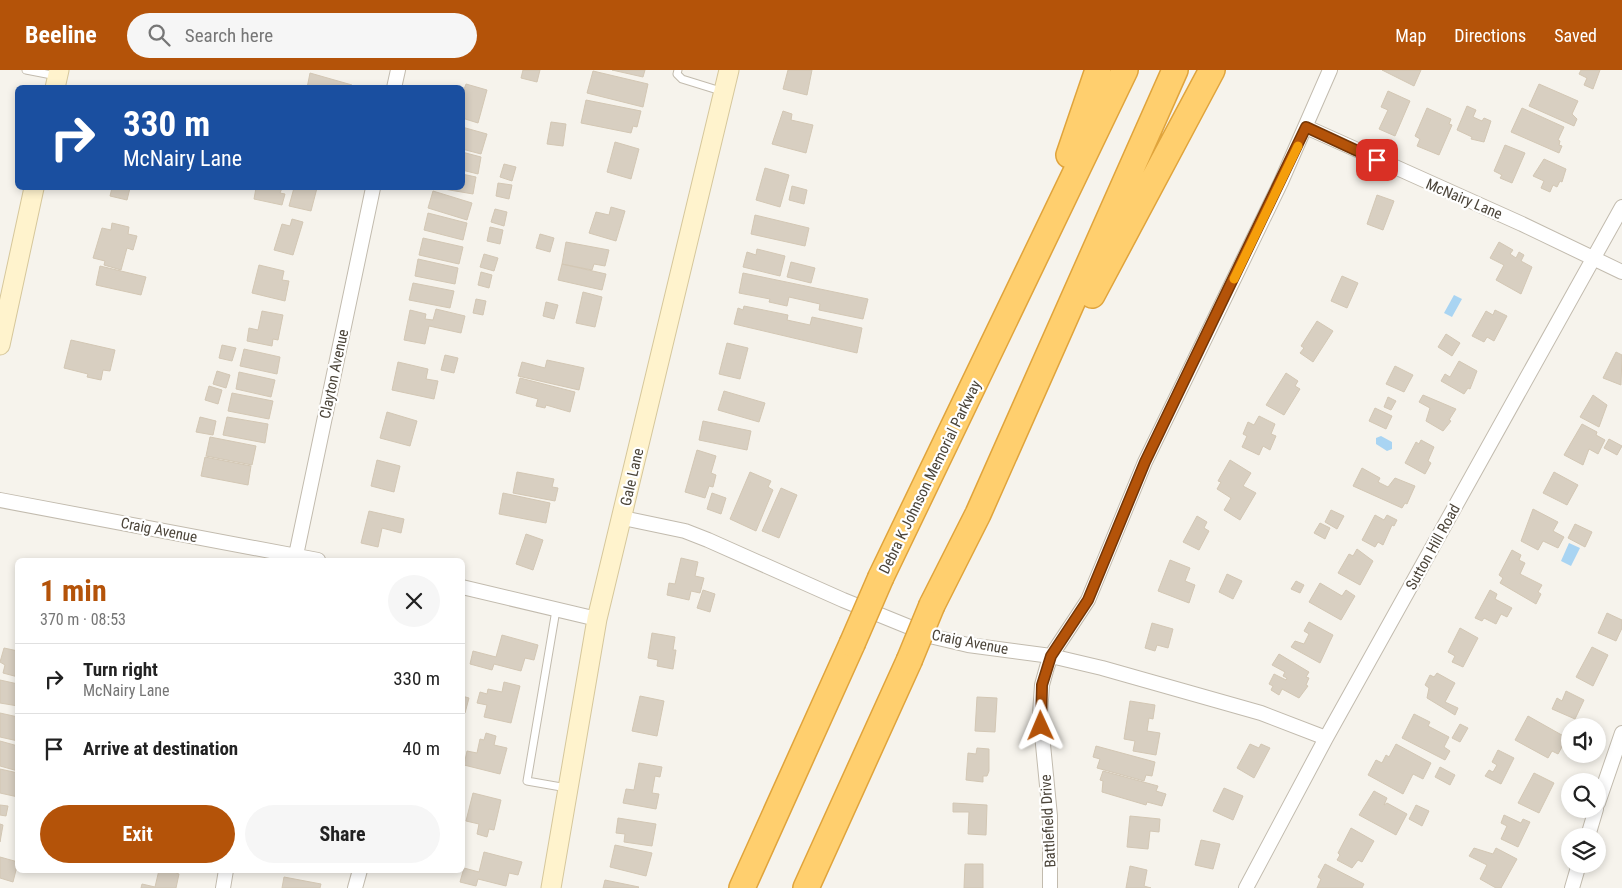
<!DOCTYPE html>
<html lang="en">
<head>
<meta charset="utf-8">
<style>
	body { margin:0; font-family:"Roboto Condensed",sans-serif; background:#f6f6f6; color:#222; height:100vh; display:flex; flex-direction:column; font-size:19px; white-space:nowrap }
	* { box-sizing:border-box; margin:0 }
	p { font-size:16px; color:#767676 }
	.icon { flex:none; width:28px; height:28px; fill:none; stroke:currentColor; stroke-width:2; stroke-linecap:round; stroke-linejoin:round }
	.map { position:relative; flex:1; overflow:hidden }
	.details { position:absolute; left:15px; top:488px; width:450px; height:315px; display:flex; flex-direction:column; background:#fff; border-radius:8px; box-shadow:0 2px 8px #0003 }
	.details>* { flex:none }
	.hud { position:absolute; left:15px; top:15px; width:450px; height:105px; border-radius:8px; box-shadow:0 2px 8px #0003; background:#1a4fa0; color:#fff; overflow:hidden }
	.controls { position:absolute; left:1561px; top:648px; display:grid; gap:10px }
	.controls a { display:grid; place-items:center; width:45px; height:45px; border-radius:50%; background:#fff; box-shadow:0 2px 8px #0003; font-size:25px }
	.pin { position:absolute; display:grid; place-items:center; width:42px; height:42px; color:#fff; margin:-21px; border-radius:10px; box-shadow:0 2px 8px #0006 }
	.me { position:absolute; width:55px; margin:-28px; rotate:359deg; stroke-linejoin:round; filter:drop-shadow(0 0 4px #0008) }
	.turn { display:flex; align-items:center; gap:18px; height:105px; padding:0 25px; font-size:22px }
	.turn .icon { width:65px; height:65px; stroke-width:2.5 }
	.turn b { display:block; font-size:35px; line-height:42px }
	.round { display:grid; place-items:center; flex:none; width:52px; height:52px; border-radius:26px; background:#f6f6f6 }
	.overview { display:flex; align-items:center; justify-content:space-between; height:85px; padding:0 25px }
	h1 { font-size:30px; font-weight:700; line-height:38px; color:#b45309 }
	.button { display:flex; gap:10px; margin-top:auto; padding:10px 25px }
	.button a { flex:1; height:58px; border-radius:30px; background:#b45309; color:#fff; font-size:20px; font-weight:700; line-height:58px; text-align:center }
	.button a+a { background:#f6f6f6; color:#222 }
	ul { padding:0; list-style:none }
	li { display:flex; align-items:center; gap:15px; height:70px; padding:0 25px; border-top:1px solid #e0e0e0 }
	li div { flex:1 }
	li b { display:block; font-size:19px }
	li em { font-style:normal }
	header { display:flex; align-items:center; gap:30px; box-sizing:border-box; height:70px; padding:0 25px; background:#b45309; color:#fff }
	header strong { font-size:24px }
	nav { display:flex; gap:28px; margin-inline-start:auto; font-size:18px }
	.search { width:350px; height:45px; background:#f6f6f6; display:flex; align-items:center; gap:12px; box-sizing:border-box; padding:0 18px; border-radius:28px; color:#767676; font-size:19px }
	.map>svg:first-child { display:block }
	.water { fill:#a9d4f2 }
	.building { fill:#d8cfc1; stroke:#d3c7b4 }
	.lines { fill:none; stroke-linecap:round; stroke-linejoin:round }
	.lane-casing { stroke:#c2bbae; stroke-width:9 }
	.street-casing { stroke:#c2bbae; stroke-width:16 }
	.secondary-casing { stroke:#d6c79b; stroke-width:21 }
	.highway-casing { stroke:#e0a43c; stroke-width:28 }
	.lane { stroke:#fff; stroke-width:7 }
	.street { stroke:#fff; stroke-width:14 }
	.secondary { stroke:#fff3cd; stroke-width:19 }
	.highway { stroke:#ffcf6e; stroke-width:25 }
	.highway-bridge-casing { stroke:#e0a43c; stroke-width:28; stroke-linecap:butt }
	.highway-bridge { stroke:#ffcf6e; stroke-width:25 }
	.route-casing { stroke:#753606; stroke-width:12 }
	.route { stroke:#b45309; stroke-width:9 }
	.slow { stroke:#f59e0b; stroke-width:9 }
	.labels { text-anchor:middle; stroke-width:4.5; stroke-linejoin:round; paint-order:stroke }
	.street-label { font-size:15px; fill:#4b4439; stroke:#fff }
</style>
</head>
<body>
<header>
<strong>Beeline</strong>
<div class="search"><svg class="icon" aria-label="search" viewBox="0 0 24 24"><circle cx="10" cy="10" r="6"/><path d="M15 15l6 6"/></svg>Search here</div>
<nav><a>Map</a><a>Directions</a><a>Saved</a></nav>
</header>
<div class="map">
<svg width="1622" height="818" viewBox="0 0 1622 818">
	<rect width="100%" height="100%" fill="#f6f3ec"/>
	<path class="water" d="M1454,225L1462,229L1452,247L1444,243Z
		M1381,366L1392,372V379L1387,381L1376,374V368Z
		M1569,473L1580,478L1571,496L1561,491Z"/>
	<path class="building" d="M523,0H540L537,12L521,8Z
		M612,0H645L643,7Z
		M788,0H812L807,25L783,19Z
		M1382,0H1421L1414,16Z
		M1581,0H1600L1593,19L1584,15L1587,8L1579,4Z
		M593,1L648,14L643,37L587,23Z
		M310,3L352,15L351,18H307Z
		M466,14L487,20L478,53L462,48V25Z
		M1539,14L1578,31L1572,44L1577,49L1574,56L1529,36Z
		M1388,21L1410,31L1395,66L1379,59L1388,40L1381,37Z
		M586,30L641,41L637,57L633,56L631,63L581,53Z
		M1467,36L1476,40L1473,47L1482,51L1484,48L1491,51L1484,72L1471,69L1472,67L1457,60Z
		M1427,38L1451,49L1449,54L1452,55L1439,85L1417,76L1420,69L1415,66Z
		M1522,38L1564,57L1558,70L1560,71L1559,75L1562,76L1559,83L1511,62Z
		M783,41L792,44L791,50L813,55L806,83L772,74Z
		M551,52L566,54L563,76L547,74Z
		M462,57L487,64L481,84L462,79Z
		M615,72L639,79L631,109L607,102Z
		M1505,75L1525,83L1512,113L1500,108L1502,105L1494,101Z
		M462,82L481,87L478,104L462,100Z
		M1544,89L1566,99L1562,112L1560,111L1557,117L1553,115L1550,122L1541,118L1544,111L1533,106Z
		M504,94L516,97L512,111L500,107Z
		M765,98L789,105L780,137L756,130Z
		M462,104L476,107L473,124L438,118H462Z
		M498,113L512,115L509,129L496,126Z
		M792,116L807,120L804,134L789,130Z
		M112,118H130L127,130L110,126Z
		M256,118H282L280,123L285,124L282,135L254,129Z
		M294,118H317L311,141L289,136Z
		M433,121L472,133L467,150L428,138Z
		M1377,125L1394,131L1383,160L1367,154Z
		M611,137L625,141L616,171L589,163L596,142L609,145Z
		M495,139L507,142L504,156L491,152Z
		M428,143L467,153L463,170L424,160Z
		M755,145L809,158L805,176L751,164Z
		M292,149L303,152L293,185L274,180L282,154L290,156Z
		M112,153L129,157L128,164L137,166L133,180L127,178L121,200L104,195L105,191L93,188L102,158L111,160Z
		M490,157L503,160L500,174L487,171Z
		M540,164L554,168L550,182L536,178Z
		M423,168L463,177L459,194L419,185Z
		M566,172L609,180L605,196L594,194L592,200L562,194Z
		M1499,172L1513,180L1510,184L1516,188L1519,182L1524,185L1521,191L1532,197L1521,224L1496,210L1504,195L1490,188Z
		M757,179L785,186L780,206L743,197L747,182L756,185Z
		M484,184L498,188L494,201L480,197Z
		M418,189L458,198L455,214L415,206Z
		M791,192L815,198L811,213L787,207Z
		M562,194L606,204L602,220L558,210Z
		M259,195L284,201L282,210L289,211L285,231L252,223Z
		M100,196L146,207L141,225L96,215Z
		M481,202L492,205L489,218L478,215Z
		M743,203L868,229L863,249L819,240L820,234L789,227L787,236L769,232L770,229L739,223Z
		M1342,206L1358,213L1347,238L1331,231Z
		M413,213L454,221L450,238L409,230Z
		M583,222L602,227L595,257L576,253Z
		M476,229L486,231L483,245L473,243Z
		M546,232L558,235L554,249L543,246Z
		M744,236L788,245L787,250L810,255L812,247L862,258L857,283L734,254L738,238L743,240Z
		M436,239L465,246L461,263L429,256L425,274L404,270L410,240L426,244L425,249L433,250Z
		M1495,240L1507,246L1494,271L1487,267L1484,272L1472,266L1486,241L1493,245Z
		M262,241L283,245L278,270L273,269L272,276L247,271L249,258L258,260Z
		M1317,251L1333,261L1313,292L1300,283L1304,278L1301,276Z
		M1446,264L1460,273L1452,286L1438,277Z
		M71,270L115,280L110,301L103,300L101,310L87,307L88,304L64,298Z
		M727,273L748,278L740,309L719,304Z
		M222,275L236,278L232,291L219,288Z
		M244,279L280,287L277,304L240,296Z
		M1616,282L1622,285L1621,315L1603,308Z
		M445,285L458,288L454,303L441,300Z
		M547,290L584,298L579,320L518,306L522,292L545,298Z
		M1459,291L1477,301L1470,319L1468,318L1464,324L1441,311L1445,304L1450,307Z
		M398,292L428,299L426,309L438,311L434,329L392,320Z
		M1395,296L1413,305L1404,322L1386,314Z
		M217,301L230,305L226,318L213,314Z
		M239,302L275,310L271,327L236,319Z
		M1286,303L1298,311L1295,316L1300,319L1284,345L1266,335Z
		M520,308L575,322L570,342L546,335L545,338L536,336L538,329L516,323Z
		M209,316L222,320L218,334L205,330Z
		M724,321L765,333L759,352L718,340Z
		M232,323L273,331L269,349L228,341Z
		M1423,325L1456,339L1449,350L1451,351L1443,361L1426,351L1430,338L1419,332Z
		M1593,325L1607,335L1599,357L1580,347Z
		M1388,327L1396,331L1391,340L1384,337Z
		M1375,338L1392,346L1386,359L1369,351Z
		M387,342L417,351L410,376L380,368Z
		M1259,346L1275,354L1271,364L1276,366L1270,380L1263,376L1259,385L1242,377L1247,366L1243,364L1248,352L1254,355Z
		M200,347L216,351L213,365L196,362Z
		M227,347L268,354L265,373L223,365Z
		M703,351L751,361L747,380L699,370Z
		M1582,354L1597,362L1596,365L1605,370L1598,384L1589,379L1583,395L1564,385Z
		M210,367L256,376L252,395L206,386Z
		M1609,369L1622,376L1617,385L1604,378Z
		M1421,370L1434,377L1428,391L1431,393L1425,404L1405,393L1416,372L1419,374Z
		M697,380L716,386L711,403L716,405L713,417L709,416L705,428L685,422Z
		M205,387L251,396L248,415L201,406Z
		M377,390L400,396L394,422L371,416Z
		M1230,390L1251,403L1243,416L1256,423L1240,450L1224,440L1231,428L1217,419L1221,412L1218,411Z
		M1362,398L1380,408L1378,412L1388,417L1395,408L1415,416L1407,434L1405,433L1402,438L1353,416Z
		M517,402L554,409L552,417L558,418L555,431L513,423Z
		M750,402L771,411L768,417L773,420L756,461L730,449Z
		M1554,402L1578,415L1567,435L1543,423Z
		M781,418L797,425L779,468L762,461Z
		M503,423L550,433L546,453L499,444Z
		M712,423L726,428L721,444L707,439Z
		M1533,439L1558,452L1553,461L1564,467L1558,478L1543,471L1538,480L1521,471Z
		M1331,440L1344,446L1337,459L1325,452Z
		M369,441L404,449L401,463L382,458L378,477L361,473Z
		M1375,445L1384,450L1387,445L1397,450L1394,456L1392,455L1383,475L1378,472L1375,477L1362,470Z
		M1197,446L1207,452L1204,458L1209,461L1199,480L1183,472Z
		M1320,453L1330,458L1325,469L1314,463Z
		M1575,454L1592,462L1585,477L1568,468Z
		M526,464L543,470L533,500L516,494Z
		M1357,479L1373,491L1360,515L1338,503L1349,484L1353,486Z
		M1512,480L1521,485L1519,490L1525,493L1520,504L1542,515L1538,522L1541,524L1536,534L1500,513L1503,508L1499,505Z
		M681,488L698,492L695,506L704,508L700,523L691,521L689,530L667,525L669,513L675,514Z
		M1170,490L1190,498L1185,511L1195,515L1189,533L1158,521Z
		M1227,504L1242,511L1233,529L1219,522Z
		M1296,511L1304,515L1300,523L1291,519Z
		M1320,513L1342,526L1346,520L1355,526L1341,550L1309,532Z
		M703,520L715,524L710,542L697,538Z
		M1490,520L1497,524L1495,529L1512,538L1507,547L1501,544L1496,554L1484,548L1482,551L1475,548Z
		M1607,543L1622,550V558L1616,571L1598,563Z
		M1309,552L1333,565L1320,593L1291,577L1295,571L1304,574L1309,564L1304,561Z
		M1152,553L1173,559L1168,578L1157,575L1155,581L1145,578Z
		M1460,558L1478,568L1463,597L1452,592L1455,586L1448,582Z
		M652,563L675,567L673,580H676L673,599L657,596L658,590L648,588Z
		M502,565L538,575L534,590L525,588L521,601L494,594L492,600L470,594L473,581L496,587Z
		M1592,577L1608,585L1593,616L1576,607Z
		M4,578L18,581V607L3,603L5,595L0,592Z
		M1279,584L1309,602L1306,607L1309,608L1306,615L1308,616L1299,628L1282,619L1279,625L1271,620L1273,616L1269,614L1274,604L1286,610L1287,608L1283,606L1285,602L1272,595Z
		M1437,603L1455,613L1445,632L1458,638L1455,645L1427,628L1429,618L1425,615L1430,605L1434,607Z
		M0,610L18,614V636L0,633Z
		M504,612L520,616L511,653L484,647L487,635L477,633L480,622L487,624L488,619L502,622Z
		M1566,621L1584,630L1575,649L1552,639L1557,628L1562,631Z
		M462,626L469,628L465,643L462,642Z
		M640,626L664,631L657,666L632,661Z
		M977,627L997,628L995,662L975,661Z
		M1130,631L1155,635L1153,649L1149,648L1147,661L1160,663L1156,685L1133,681L1135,671L1124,669Z
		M0,643L18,647V671L0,667Z
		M1414,644L1430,652L1428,656L1449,667L1444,677L1450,681L1445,690L1402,668Z
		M1528,646L1567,668L1558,684L1552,681L1548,688L1515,670Z
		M1460,654L1468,658L1460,672L1452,668Z
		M486,663L496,666L494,675L507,678L500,704L464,695L467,681L477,683L480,669L484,670Z
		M0,671L18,676V701L0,696Z
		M1250,674L1259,678L1261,674L1270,678L1254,708L1237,698Z
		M1396,674L1431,693L1423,709L1413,704L1403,724L1368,705L1376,690L1382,693L1386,685L1389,687Z
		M1096,676L1155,692L1152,706L1146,705L1144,711L1097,698L1100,689L1093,687Z
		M977,678L989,679V701L987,706H983V712L966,710L968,683L976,684Z
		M1498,680L1514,688L1501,714L1485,706L1489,700L1493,702L1497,695L1492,692Z
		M639,693L662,697L660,707L655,706L652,723L659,724L656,739L623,733L626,719L634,720Z
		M1440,697L1455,705L1450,715L1435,707Z
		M0,699L18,703V727L0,723Z
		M1103,701L1158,716L1156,721L1166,724L1162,736L1147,732L1146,735L1102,722L1103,711L1100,710Z
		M1534,703L1554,713L1539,743L1518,733Z
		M1224,718L1243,726L1233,750L1213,741Z
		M1374,721L1387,728L1384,735L1387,733L1407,744L1396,765L1359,745Z
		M473,723L501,730L494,760L489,759L487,767L477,764L479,754L466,751Z
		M953,733L987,735L986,765L968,764L969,742H953Z
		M0,735L8,736L6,746L0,745Z
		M1416,735L1429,741L1422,756L1409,749Z
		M1504,745L1521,753L1523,749L1530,752L1518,777L1501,769L1507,756L1501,753Z
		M1130,746L1160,749L1159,762L1150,761L1148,779L1127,777Z
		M618,748L656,754L652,776L624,772L625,764L616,763Z
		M0,754L3,755L0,772Z
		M1351,758L1374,771L1362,792L1358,790L1352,798L1337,790L1340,785L1338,783Z
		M1201,770L1220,774L1213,799L1195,795Z
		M615,775L652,783L646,806L610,797Z
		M1474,778L1493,784L1496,778L1517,789L1501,818H1496L1480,809L1487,795L1469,786Z
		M484,782L522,792L518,805L509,803L506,816L478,809L476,816L460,812L464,798L479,802Z
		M0,787L18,792L13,812L0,808Z
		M965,794H983V818H964Z
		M1325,794L1364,814L1362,818H1317L1321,809L1318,807Z
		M1130,796L1147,800L1144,816L1151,818H1126Z
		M157,800H177L176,803L179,804L176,818H141L142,814L155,817L159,800Z
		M284,807L321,814L320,818H282Z
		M605,810L639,817L638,818H603Z"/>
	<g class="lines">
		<g class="lane-casing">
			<path id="lane" d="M26,0L57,6
				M678,0L677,4L682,9L724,22
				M556,540L527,711L567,718"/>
		</g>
		<g class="street-casing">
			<path id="street" d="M394,18L398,0
				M1306,57L1522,154L1622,202
				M0,430L318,490
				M623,448L685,461L708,470L843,530L934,567L968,575L1051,586L1102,598L1261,643L1326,668
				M295,490L373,118
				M462,517L597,549
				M1598,733L1622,663
				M1588,766L1596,739
				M223,818L226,800
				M355,818L360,800
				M1050,818V746L1040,644L1042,615L1047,597L1051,586L1088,530L1145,392L1281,112L1330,0
				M1246,818L1326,668L1622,137
				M1572,818L1579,794"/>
		</g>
		<g class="secondary-casing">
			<path id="secondary" d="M55,18L59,0
				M0,275L34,118
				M551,818L597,549L729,0"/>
		</g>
		<g class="highway-casing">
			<path id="highway" d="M1069,85L1098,0
				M1092,225L1212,0
				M881,507L1125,0
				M932,535L978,444L1175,0
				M742,818L852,574
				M806,818L909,591"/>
		</g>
		<use href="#lane" class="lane"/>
		<use href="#street" class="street"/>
		<use href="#secondary" class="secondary"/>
		<use href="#highway" class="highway"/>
		<g class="highway-bridge-casing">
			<path id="highway-bridge" d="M852,574L881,507
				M909,591L932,535"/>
		</g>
		<use href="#highway-bridge" class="highway-bridge"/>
	</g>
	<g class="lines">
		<g class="route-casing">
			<path id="route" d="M1041,656L1042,615L1051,586L1088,530L1145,392L1306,57L1377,90"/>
		</g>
		<use href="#route" class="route"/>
		<path class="slow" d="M1234,209L1298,76"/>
	</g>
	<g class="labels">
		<g class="street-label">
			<text transform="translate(1464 129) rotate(23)" y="5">McNairy Lane</text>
			<text transform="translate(334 304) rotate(-78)" y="5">Clayton Avenue</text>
			<text transform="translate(632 407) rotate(-77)" y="5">Gale Lane</text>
			<text transform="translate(930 407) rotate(-64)" y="5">Debra K Johnson Memorial Parkway</text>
			<text transform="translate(159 460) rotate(11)" y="5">Craig Avenue</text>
			<text transform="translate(1433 477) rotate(-61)" y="5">Sutton Hill Road</text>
			<text transform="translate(970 572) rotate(11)" y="5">Craig Avenue</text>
			<text transform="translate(1048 751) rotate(-93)" y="5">Battlefield Drive</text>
		</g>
	</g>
</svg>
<div class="controls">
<a><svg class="icon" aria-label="sound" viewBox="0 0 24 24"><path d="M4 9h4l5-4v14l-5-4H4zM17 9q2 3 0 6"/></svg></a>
<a><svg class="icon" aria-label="search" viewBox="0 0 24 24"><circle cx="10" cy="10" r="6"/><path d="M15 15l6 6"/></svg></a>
<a><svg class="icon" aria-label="layers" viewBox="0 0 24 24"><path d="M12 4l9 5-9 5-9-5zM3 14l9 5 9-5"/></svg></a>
</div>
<div class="pin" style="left:1377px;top:90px;background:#d93025"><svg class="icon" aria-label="arrive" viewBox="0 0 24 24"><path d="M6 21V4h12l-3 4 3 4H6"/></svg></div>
<svg class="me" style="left:1041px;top:656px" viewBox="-20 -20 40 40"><path d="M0-17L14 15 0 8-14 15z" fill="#b45309" stroke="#fff" stroke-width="4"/></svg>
<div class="hud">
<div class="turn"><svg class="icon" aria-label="right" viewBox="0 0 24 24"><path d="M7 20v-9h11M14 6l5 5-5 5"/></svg><div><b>330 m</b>McNairy Lane</div></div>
</div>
<section class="details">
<div class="overview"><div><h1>1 min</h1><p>370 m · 08:53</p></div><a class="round"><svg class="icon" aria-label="close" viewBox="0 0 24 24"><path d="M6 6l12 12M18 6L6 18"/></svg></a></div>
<ul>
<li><svg class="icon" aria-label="right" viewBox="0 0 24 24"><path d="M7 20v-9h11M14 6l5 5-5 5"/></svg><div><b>Turn right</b><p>McNairy Lane</p></div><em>330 m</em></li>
<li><svg class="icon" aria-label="arrive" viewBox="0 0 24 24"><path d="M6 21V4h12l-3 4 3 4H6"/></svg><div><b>Arrive at destination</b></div><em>40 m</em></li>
</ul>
<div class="button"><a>Exit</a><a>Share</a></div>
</section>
</div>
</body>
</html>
